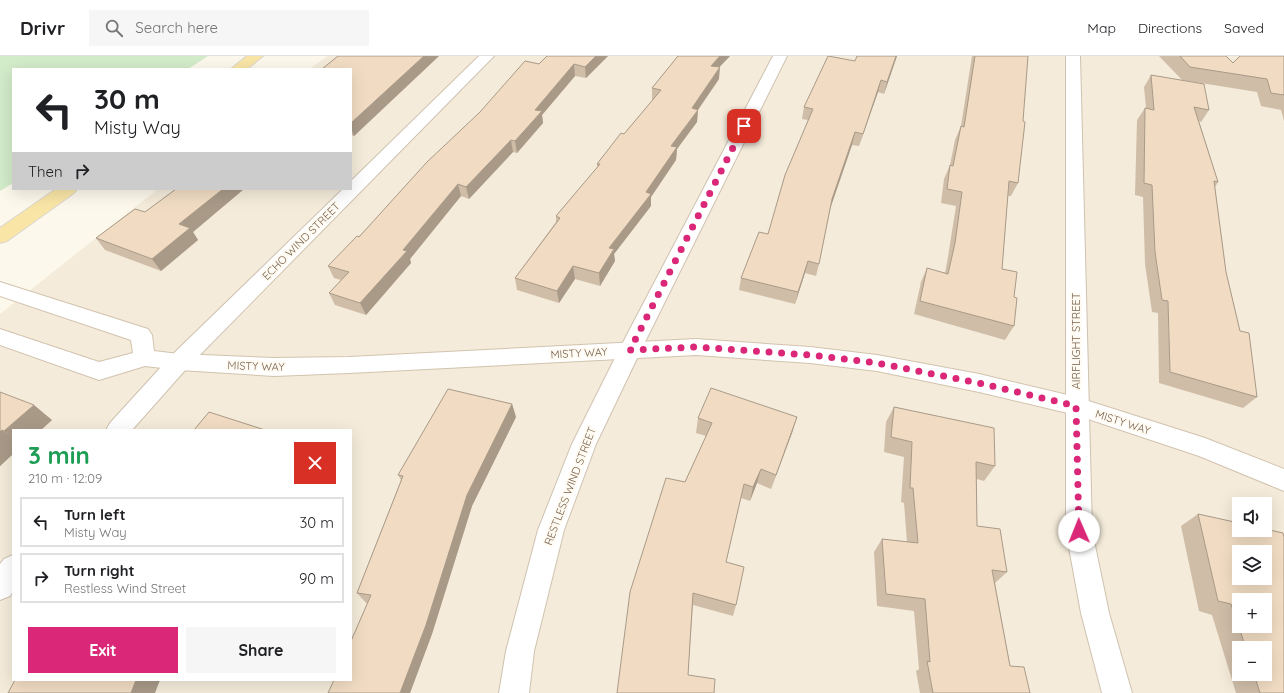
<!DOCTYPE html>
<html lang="en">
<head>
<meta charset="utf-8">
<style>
	body { margin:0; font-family:Quicksand,sans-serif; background:#f6f6f6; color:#202124; height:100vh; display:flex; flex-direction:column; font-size:15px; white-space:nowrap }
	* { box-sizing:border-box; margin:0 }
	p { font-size:13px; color:#757577 }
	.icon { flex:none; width:22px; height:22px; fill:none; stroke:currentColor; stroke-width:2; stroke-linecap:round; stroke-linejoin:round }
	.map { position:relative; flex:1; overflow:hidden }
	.panel { position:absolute; left:12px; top:373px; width:340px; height:252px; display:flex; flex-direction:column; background:#fff; border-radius:0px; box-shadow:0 4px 16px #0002 }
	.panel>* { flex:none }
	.guide { position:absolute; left:12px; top:12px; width:340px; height:122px; border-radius:0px; box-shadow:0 4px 16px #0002; background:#fff; color:#202124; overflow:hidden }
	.tools { position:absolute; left:1232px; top:441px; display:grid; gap:8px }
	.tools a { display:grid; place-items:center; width:40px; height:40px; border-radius:0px; background:#fff; box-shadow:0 4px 16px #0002; font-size:20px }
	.pin { position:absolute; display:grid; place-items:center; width:34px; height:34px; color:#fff; margin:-17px; border-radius:8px; box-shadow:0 2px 6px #0006 }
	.me { position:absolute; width:44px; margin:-22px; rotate:359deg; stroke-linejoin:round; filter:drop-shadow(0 0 3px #0008) }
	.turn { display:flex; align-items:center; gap:14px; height:84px; padding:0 16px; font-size:18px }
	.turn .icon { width:52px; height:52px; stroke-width:2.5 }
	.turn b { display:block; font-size:28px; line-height:34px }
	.then { display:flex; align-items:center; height:38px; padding:0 16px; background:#0003; gap:8px; font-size:15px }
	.round { display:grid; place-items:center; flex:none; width:42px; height:42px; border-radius:0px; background:#f6f6f6 }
	.overview { display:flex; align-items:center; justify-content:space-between; height:68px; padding:0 16px }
	h1 { font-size:24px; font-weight:800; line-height:30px; color:#1e9e55 }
	.cta { display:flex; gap:8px; margin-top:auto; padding:8px 16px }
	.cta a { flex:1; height:46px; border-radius:0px; background:#db2777; color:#fff; font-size:16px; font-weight:800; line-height:46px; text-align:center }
	.cta a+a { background:#f6f6f6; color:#202124 }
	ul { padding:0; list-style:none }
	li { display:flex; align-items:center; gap:12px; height:50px; margin:0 8px 6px; padding:0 8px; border:2px solid #e0e0e0; border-radius:0px }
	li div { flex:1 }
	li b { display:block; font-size:15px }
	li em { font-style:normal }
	header { display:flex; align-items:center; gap:24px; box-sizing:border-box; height:56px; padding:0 20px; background:#fff; border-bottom:1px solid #e0e0e0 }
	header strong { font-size:19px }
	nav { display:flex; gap:22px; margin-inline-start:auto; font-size:14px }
	.search { width:280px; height:36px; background:#f6f6f6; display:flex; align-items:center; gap:10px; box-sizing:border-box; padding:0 14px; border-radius:0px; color:#757577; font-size:15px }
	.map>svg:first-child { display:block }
	.residential { fill:#f4ebda; fill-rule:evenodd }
	.green { fill:#d2ebc9 }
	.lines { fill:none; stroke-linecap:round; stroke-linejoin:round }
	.street-casing { stroke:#cfc2b0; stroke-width:2 }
	.secondary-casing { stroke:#d2c3ae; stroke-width:2 }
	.primary-casing { stroke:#dcd6d1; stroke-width:2 }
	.street { fill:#fff; fill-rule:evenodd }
	.secondary { fill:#fff; fill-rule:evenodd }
	.primary { fill:#f9e5a6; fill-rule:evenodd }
	.wall { fill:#cfbda8; fill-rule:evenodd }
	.shaded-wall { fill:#a99a88 }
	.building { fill:#f1dcc3; stroke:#a99a88; fill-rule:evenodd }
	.route { stroke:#db2777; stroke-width:7; stroke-dasharray:0 12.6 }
	.labels { text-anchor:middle; stroke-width:4; stroke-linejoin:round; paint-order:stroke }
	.street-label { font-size:11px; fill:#78624e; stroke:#fffbf2 }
</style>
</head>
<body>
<header>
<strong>Drivr</strong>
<div class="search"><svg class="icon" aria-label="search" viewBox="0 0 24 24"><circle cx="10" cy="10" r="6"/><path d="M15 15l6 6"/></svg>Search here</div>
<nav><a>Map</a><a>Directions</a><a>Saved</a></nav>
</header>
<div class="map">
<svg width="1284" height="637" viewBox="0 0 1284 637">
	<rect width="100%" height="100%" fill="#fcf8eb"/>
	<path class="residential" d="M327,0H1284V637H0V258L158,133H351V13H310ZM13,374H351V624H13ZM1239,448H1265V474H1239ZM1239,496H1265V522H1239ZM1239,544H1265V570H1239ZM1239,592H1265V618H1239Z"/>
	<path class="green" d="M0,0H208L188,13H13V127L0,135Z"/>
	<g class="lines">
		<g class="street-casing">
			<path id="street" d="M479,0H494L187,312L132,374H106L110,367L171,300L343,133H351V125Z
				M773,0H787L641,294L596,388L564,474L534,595L529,637H499L506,595L538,474L572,388L619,294Z
				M1066,0H1080L1092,475L1109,557L1132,637H1102L1081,557L1066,475Z
				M13,499V535L10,540L0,544V508L4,503Z"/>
		</g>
		<g class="secondary-casing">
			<path id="secondary" d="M0,226L148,273L152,279L154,295L179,298L274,302L349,301L696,283L810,291L877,299L979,318L1076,341L1205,382L1284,413V435L1199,400L1076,359L979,336L877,315L810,307L696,299L349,317L274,320L179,314L145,310L99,324L0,289V273L99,306L133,297L131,284L0,240Z"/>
		</g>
		<g class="primary-casing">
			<path id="primary" d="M247,0H263L247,13H231Z
				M56,133H77L74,137L7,185L0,187V172Z"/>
		</g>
		<use href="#street" class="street"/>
		<use href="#secondary" class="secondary"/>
		<use href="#primary" class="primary"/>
	</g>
	<path class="wall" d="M338,0H439L354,80L351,79V13H322Z
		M547,0H608L586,22L575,20L542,59L543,67L517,97L513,96L469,143L461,140L410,203L411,207L366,259L335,249L329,237L341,224L334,222L328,210Z
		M678,0H730L719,11V23L698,54L697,66L677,93L676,104L651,141V150L614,198L615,205L600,230L575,223L559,247L517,234L515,222L556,166V160L597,112V108L624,78L653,44H652V32Z
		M857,0H897L884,38L878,36L859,90L852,89L831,150L819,208L816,220L805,217L795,248L739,234L741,222L768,178L808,64L802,63L804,51L855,5Z
		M972,0H1028L1018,127L1011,140H1008L1002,213L1014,241V270L1005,284L914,258L921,226L927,212L945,217L948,201L956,150L941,147L944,123L950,109L955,84L961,70Z
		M1159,0H1226L1233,7L1284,0V65L1281,54L1261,50L1257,36L1182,24Z
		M1151,19L1209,54L1201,66L1199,65L1218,126L1215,131L1226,216L1240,275L1257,341L1243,352L1159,327L1158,257L1152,256L1145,208L1143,141L1135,139L1137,64L1145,52H1146L1144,31Z
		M176,133H244L193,176L198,184L161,215L105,194L96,182L145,156Z
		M0,336L52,364L41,374H13V398L0,410Z
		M512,348L516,361L472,450L432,578L410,637H328L368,547H366L357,537L401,424L398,419Z
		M894,351L995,410L984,425L977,423V470L1007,516L995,527L1010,610L1030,637H920L916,615L919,613L914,555L877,550L874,496L882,483L907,486L904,447L901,446L904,401L884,396L886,366Z
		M797,361L792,377L771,433L757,427L750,445L741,442L726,506L736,549L733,560L693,549L688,619L617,637L685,426L706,380L696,377L698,362Z
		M1198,458L1239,467V474H1265V473L1283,477L1284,481V637H1236L1212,559L1199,555L1181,470ZM1239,496H1265V522H1239ZM1239,544H1265V570H1239ZM1239,592H1265V618H1239Z"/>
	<path class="shaded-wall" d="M424,0H439L354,80L351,72V67Z
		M596,0H608L586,22L585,11Z
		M720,0H730L710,21L711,10Z
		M896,0H897L884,38L887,26Z
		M574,8L575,20L542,59L543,67L517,97L515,85L535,54Z
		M720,11L719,23L695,58L698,54L697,66L677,93L676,104L651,141V150L614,198L615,205L600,230L599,217L609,192L646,136L692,52Z
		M881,24L878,36L859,90Z
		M855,76L852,89L829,156L832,143Z
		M511,84L513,96L469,143L466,131Z
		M458,128L461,140L410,203L411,207L366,259L360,247L403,194Z
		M223,133H244L193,176L198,184L161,215L152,203L179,168Z
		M808,205L805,217L795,248L798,236Z
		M573,210L575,223L559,247L557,235Z
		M512,348L516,361L472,450L432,578L410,637H400L467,439Z
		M34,349L52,364L41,374H13V382L4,375Z
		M797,361L792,377L771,433L776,419Z
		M2,374L13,382V398L0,410V376Z
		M761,413L757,427L750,445L753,431Z
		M136,624H160L155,637H131Z"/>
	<path class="building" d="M338,0H424L351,67V13H322Z
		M547,0H596L585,11L574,8L535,54L542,55L515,85L511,84L466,131L458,128L403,194L407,195L360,247L329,237L349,216L328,210L357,180L359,181L427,106L480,56L525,5L539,8Z
		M678,0H720L711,10L720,11L692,52L698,54L671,90L677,91L646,136L651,138L609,192L614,193L599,217L573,210L557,235L515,222L560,162L556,160L600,108H597L621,77L624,78L661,34L652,32Z
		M828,0L855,5L857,0H896L887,26L881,24L863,78L855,76L832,143L819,208L808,205L798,236L741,222L759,176L768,178L785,119L813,53L804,51Z
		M975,0H1028L1023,65L1025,66L1018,127L1009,125L1002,213L1017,216L1014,241L1017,242L1014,270L920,245L927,212L948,218L955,187L962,136L947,133L950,109L953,110L961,70L964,71Z
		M1180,0H1226L1233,7L1240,0H1284V39L1271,37L1267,23L1190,11Z
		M1151,19L1204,28L1209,54L1194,51L1218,126L1214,125L1226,216L1240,275L1249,277L1257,341L1170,316L1168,245L1162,244L1155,196L1152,129L1144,127L1145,52L1154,54Z
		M176,133H223L179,168L190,172L152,203L96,182L135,153L145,156Z
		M711,332L797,361L776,419L761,413L753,431L744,428L726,506L744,511L736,549L693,537L688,619L715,623L714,637H617L630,536L666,422L685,426L712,367L698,362Z
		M448,333L512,348L467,439L426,569L400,637H328L334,624H351V585L371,539L357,537L403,420L398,419Z
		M0,336L34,349L4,375L2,374L0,376Z
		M894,351L994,372L995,410L976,406L977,470L1000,473L1007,516L992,514L1010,610L1024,611L1030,637H933L927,605L930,606L925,543L886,538L882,483L918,487L913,432H910L912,386L891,381Z
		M209,356L265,374H194Z
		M1198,458L1239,467V474H1265V473L1283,477L1284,481V637H1260L1254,618H1265V592H1246L1231,548L1218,545ZM1239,496H1265V522H1239ZM1239,544H1265V570H1239Z
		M15,624H136L131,637H8Z"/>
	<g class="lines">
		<path class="route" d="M744,70L630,294L696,291L810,299L877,307L979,327L1076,350L1079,475"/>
	</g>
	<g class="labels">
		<g class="street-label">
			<text transform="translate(301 185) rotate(-45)" y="4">ECHO WIND STREET</text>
			<text transform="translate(1076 285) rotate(-90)" y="4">AIRFLIGHT STREET</text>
			<text transform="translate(579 297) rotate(-3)" y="4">MISTY WAY</text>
			<text transform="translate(256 310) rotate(2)" y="4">MISTY WAY</text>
			<text transform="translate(1123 366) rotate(18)" y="4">MISTY WAY</text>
			<text transform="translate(570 430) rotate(-69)" y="4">RESTLESS WIND STREET</text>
		</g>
	</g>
</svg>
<div class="tools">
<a><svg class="icon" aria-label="sound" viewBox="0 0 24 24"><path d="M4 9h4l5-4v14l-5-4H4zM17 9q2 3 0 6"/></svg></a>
<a><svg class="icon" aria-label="layers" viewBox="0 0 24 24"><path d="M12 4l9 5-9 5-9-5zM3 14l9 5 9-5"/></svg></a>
<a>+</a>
<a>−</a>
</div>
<div class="pin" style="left:744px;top:70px;background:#d93025"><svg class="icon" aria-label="arrive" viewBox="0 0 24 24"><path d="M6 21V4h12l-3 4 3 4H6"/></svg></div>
<svg class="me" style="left:1079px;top:475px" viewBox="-20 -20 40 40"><circle r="19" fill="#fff"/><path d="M0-13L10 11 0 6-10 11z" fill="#db2777"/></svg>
<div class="guide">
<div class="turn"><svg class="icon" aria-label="left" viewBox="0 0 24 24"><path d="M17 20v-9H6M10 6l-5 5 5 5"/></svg><div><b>30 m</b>Misty Way</div></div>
<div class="then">Then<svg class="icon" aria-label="right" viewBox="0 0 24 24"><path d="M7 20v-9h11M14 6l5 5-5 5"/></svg></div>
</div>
<section class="panel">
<div class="overview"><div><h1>3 min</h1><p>210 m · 12:09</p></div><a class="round" style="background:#d93025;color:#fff"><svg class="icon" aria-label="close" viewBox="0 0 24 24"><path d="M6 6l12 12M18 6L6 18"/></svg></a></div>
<ul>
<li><svg class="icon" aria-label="left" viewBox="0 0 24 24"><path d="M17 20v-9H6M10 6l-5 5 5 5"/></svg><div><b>Turn left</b><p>Misty Way</p></div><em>30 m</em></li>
<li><svg class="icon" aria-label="right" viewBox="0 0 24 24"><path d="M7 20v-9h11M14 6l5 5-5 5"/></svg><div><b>Turn right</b><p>Restless Wind Street</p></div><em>90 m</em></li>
</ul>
<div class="cta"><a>Exit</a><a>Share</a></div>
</section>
</div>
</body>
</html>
